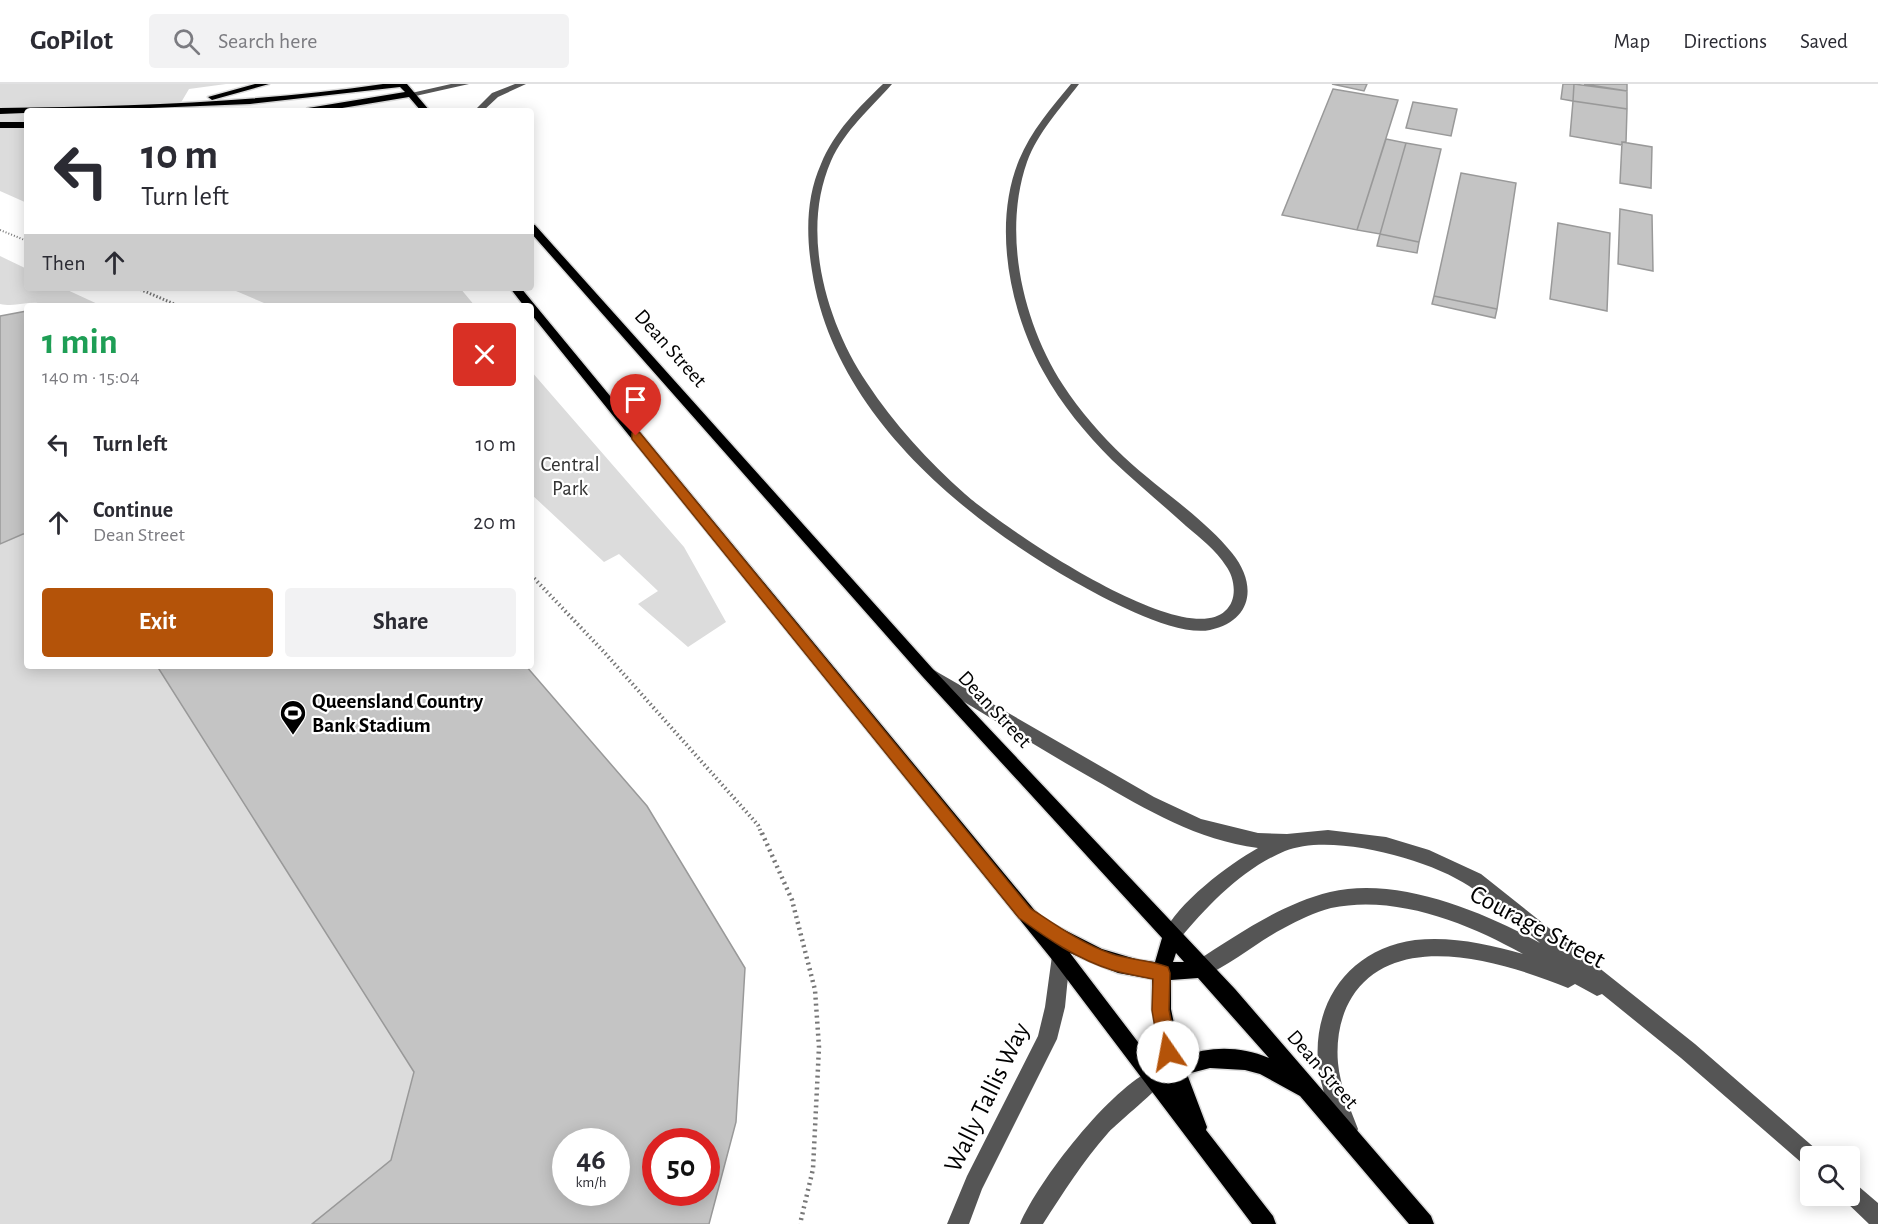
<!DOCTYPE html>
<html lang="en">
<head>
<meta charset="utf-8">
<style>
	body { margin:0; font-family:"Alegreya Sans",sans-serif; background:#f2f2f3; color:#2b2b33; height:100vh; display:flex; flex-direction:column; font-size:22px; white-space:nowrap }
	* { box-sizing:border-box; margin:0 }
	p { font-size:20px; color:#7c7c81 }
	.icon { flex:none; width:33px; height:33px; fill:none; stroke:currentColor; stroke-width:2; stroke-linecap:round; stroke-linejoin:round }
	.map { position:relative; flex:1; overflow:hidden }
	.drawer { position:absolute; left:24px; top:219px; width:510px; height:366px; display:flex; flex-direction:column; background:#fff; border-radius:6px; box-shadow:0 3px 15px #0003 }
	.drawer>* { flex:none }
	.banner { position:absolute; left:24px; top:24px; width:510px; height:183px; border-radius:6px; box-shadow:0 3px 15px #0003; background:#fff; color:#2b2b33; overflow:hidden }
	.fabs { position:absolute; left:1800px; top:1062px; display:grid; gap:12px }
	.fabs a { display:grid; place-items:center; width:60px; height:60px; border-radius:6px; background:#fff; box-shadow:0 3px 15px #0003; font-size:30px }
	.speed { position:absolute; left:552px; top:1044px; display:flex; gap:12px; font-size:30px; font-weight:700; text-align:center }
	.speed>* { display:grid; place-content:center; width:78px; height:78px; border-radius:50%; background:#fff; box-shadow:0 3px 15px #0003; line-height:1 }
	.speed small { font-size:15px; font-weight:400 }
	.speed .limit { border:9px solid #d22; background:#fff; color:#111 }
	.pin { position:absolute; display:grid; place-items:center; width:51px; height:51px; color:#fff; margin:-62px -26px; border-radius:50% 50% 50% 0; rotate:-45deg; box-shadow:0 0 6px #0007 }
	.pin .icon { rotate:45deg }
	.me { position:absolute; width:66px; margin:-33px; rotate:348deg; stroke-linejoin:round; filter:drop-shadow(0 0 4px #0008) }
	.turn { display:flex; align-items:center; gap:21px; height:126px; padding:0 18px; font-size:27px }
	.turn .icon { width:78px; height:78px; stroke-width:2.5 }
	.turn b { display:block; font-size:42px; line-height:51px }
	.then { display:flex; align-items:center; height:57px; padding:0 18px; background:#0003; gap:12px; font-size:22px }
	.round { display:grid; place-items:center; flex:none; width:63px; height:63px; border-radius:6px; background:#f2f2f3 }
	.overview { display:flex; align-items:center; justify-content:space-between; height:102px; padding:0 18px }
	h1 { font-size:36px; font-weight:700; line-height:45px; color:#1e9e55 }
	.action { display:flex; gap:12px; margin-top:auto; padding:12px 18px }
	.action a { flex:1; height:69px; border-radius:6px; background:#b45309; color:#fff; font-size:24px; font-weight:700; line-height:69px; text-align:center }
	.action a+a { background:#f2f2f3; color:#2b2b33 }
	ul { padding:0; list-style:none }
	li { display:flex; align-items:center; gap:18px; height:78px; padding:0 18px }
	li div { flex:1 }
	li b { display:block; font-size:22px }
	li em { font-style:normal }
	header { display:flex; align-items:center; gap:36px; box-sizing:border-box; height:84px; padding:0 30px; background:#fff; border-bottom:2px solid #e1e1e2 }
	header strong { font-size:28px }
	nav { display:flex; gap:33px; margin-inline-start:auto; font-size:21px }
	.search { width:420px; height:54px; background:#f2f2f3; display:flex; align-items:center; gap:15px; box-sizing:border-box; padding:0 21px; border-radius:6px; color:#7c7c81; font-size:22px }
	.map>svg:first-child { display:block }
	.green { fill:#dcdcdc; fill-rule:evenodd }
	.building { fill:#c4c4c4; stroke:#999; stroke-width:1.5; fill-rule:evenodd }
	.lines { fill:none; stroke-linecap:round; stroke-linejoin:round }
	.major-casing { stroke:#dbdbdb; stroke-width:3 }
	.path-far3 { stroke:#777; stroke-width:2; stroke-dasharray:1 2; stroke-linecap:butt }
	.path-far2 { stroke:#777; stroke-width:3; stroke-dasharray:1.5 2; stroke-linecap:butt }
	.path-far1 { stroke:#777; stroke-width:4; stroke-dasharray:1.5 3; stroke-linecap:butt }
	.path { stroke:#777; stroke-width:4.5; stroke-dasharray:2 4; stroke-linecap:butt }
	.minor { fill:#555; fill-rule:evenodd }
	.major { fill:#000; fill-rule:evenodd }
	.route { fill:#b45309; stroke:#753606; stroke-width:1.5 }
	.labels { text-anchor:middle; stroke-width:4.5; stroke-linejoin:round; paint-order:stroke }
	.street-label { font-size:21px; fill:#000; stroke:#fff }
	.park-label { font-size:21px; fill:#333; stroke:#fff }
	.poi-label { font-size:21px; font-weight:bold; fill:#000; stroke:#fff; text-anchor:start }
	.near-street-label { font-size:26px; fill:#000; stroke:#fff }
</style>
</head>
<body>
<header>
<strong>GoPilot</strong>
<div class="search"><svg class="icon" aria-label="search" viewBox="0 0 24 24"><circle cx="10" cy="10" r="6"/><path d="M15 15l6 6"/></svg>Search here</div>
<nav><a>Map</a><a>Directions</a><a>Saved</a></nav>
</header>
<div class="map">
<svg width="1878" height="1140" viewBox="0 0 1878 1140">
	<rect width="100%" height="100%" fill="#fff"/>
	<path class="green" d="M0,0H226L189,5L176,27H27V119L0,107Z
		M0,172L27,185V204H63L102,222C80,222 60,221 38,219C25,218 15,223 0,220Z
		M229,204H460L475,222H271Z
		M27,227V582H526L647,722L745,884L736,1038L709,1140H0V232ZM566,1058H616V1108H566ZM656,1058H706V1108H656Z
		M531,287L684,463L726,538L688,563L638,520L658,507L619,470L604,478L531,410Z"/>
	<path class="building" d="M1332,0H1367L1364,7Z
		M1563,0H1574L1573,17L1561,15Z
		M1574,0L1627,7V25L1573,17Z
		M1584,0H1627V7Z
		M1333,5L1398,16L1357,146L1282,131Z
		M1573,17L1627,25L1626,58H1622V61L1570,52Z
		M1413,18L1457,25L1451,52L1406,44Z
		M1386,55L1406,59L1380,150L1357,146Z
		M1622,58L1652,63L1651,104L1620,99Z
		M1406,59L1441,65L1419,158L1380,150Z
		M1461,89L1516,99L1497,225L1434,212Z
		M1620,125L1652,131L1653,187L1618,180Z
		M1558,139L1610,149L1607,227L1550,215Z
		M1380,150L1419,158L1417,169L1377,162Z
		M1434,212L1497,225L1495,234L1432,220Z
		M27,227V450H23L0,460V232Z
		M157,582H526L647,722L745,884L736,1038L709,1140H312L391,1076L414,988ZM566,1058H616V1108H566ZM656,1058H706V1108H656Z"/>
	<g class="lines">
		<g class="major-casing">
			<path id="major" d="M255,0H269L212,16L208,13Z
				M383,0H407L430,27H421L409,13L324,27H304L308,24L405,8L400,3L250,20L0,30V24C128,22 256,19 383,0Z
				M0,38H27V44H0Z
				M531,140L535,141L932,584L1235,905L1431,1132L1434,1140H1409L1300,1012L1260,990L1245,986L1210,984L1187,990L1207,1043L1206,1046L1273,1132L1276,1140H1252L1054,878L531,230V222H524L510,204H521L535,221L1041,834L1102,865L1139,876L1155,878L1162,854L922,592L531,149ZM1070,869L1118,889L1152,895V925L1163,980L1157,983ZM1176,869L1184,878H1173ZM1198,894L1269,974C1239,962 1211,962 1181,973L1171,925V896Z"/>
		</g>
		<path class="path-far3" d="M0,146L27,157"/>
		<path class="path-far2" d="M137,204L179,222"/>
		<path class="path-far1" d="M531,491L604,568L758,741L762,751"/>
		<path class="path" d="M762,749L792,816L815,906L819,963L813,1085L800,1140"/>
		<path class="minor" d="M451,0H469L411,13L407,10Z
			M515,0H526L498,13L483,27H474L492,9Z
			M883,0H892C870,25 845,46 831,77C800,148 826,238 867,299C894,340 928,377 965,410C1001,442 1183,567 1225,527C1238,516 1235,494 1226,482C1216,466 1200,454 1186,442C1162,420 1136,399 1112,376C1086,350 1061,320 1043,287C1010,227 992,142 1019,76C1031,47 1051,24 1071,0H1079C1060,25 1038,48 1027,78C1002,150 1023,239 1063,301C1080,327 1101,351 1124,373C1158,405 1203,433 1232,469C1258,501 1252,537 1210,546C1175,553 1105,515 1075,498C959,432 833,326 812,187C806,151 806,113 821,80C834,48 859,23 883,0Z
			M932,585L1154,713L1201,735L1258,749L1287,750L1328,746L1386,753L1429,766L1481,790L1695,960L1817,1066L1820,1072H1810V1083L1803,1080L1681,974L1602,910L1597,912L1575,900L1568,904C1506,879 1397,843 1352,913C1340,932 1336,957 1338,979C1340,1002 1350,1024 1358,1045L1355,1052L1348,1055L1341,1052C1331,1029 1320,1004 1318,978C1313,916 1352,864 1415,856C1451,852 1488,860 1523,870C1468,839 1395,810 1331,824C1315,828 1299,836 1284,844C1257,858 1231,881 1202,893L1195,890L1193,884L1195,878C1237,851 1281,820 1330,808C1397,792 1482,827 1540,859C1517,840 1494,819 1469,802C1429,775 1331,748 1285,767C1242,785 1208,821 1178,857L1172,860L1166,857L1163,851C1177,819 1228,781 1258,764C1197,756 1147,726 1095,696C1038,664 983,629 927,595L924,591L927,587Z
			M1061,863L1068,866L1070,872L1065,923L1057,955L982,1105L969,1140H947L967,1092L1038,952L1045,923L1052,872L1054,866Z
			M1154,985L1161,988L1164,995C1159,1006 1120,1036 1108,1049C1083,1077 1063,1109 1043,1140H1020C1038,1097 1111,1003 1154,985Z
			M1850,1097L1857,1101L1878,1119V1140H1869L1843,1115L1841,1112H1850Z"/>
		<use href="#major" class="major"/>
	</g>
	<path class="route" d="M636,348L640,349L1030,824C1056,841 1082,860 1112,870C1130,876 1150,876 1168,883L1170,889L1169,926L1177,968L1175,974L1168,977L1162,974L1159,968L1152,926L1153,895C1140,892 1125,890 1112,886C1077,875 1048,855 1019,834L632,355V349Z"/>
	<defs>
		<g id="stadium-pin" transform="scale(1.35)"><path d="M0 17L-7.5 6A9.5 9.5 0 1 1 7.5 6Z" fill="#000" stroke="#fff"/><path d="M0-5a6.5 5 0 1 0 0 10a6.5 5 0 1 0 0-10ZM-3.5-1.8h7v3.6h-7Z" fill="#fff"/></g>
	</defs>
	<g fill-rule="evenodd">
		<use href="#stadium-pin" x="293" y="629"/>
	</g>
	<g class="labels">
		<g class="street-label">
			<text transform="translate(671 264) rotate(48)" y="7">Dean Street</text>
			<text transform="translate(995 625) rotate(47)" y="7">Dean Street</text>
			<text transform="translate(1323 985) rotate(49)" y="7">Dean Street</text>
		</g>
		<g class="park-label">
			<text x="570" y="387">Central<tspan x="570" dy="24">Park</tspan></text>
		</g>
		<g class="poi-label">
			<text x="312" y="624">Queensland Country<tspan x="312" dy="24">Bank Stadium</tspan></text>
		</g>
		<g class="near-street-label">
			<text transform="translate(1538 842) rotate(28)" y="9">Courage Street</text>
			<text transform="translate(986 1013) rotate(-64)" y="9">Wally Tallis Way</text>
		</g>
	</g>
</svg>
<div class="fabs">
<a><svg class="icon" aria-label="search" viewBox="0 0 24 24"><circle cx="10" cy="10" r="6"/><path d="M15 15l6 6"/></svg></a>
</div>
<div class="speed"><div>46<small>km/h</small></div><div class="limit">50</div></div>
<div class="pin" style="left:636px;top:352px;background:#d93025"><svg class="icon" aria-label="arrive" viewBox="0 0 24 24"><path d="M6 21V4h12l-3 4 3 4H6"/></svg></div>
<svg class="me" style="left:1168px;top:968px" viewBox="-20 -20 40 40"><circle r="19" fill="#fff"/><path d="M0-13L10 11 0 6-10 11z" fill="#b45309"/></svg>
<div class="banner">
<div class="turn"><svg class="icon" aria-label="left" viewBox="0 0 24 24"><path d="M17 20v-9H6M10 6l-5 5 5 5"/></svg><div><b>10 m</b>Turn left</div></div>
<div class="then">Then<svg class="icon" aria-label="ahead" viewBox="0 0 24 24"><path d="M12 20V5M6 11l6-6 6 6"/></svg></div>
</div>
<section class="drawer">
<div class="overview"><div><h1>1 min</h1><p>140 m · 15:04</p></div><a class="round" style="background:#d93025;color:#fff"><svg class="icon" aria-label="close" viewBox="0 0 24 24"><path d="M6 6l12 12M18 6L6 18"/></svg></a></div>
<ul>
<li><svg class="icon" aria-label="left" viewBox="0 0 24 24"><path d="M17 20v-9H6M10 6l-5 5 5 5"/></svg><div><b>Turn left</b></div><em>10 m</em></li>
<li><svg class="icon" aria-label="ahead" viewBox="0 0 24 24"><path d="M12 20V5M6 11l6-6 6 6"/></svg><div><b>Continue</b><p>Dean Street</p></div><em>20 m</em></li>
</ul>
<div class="action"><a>Exit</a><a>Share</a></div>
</section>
</div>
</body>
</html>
